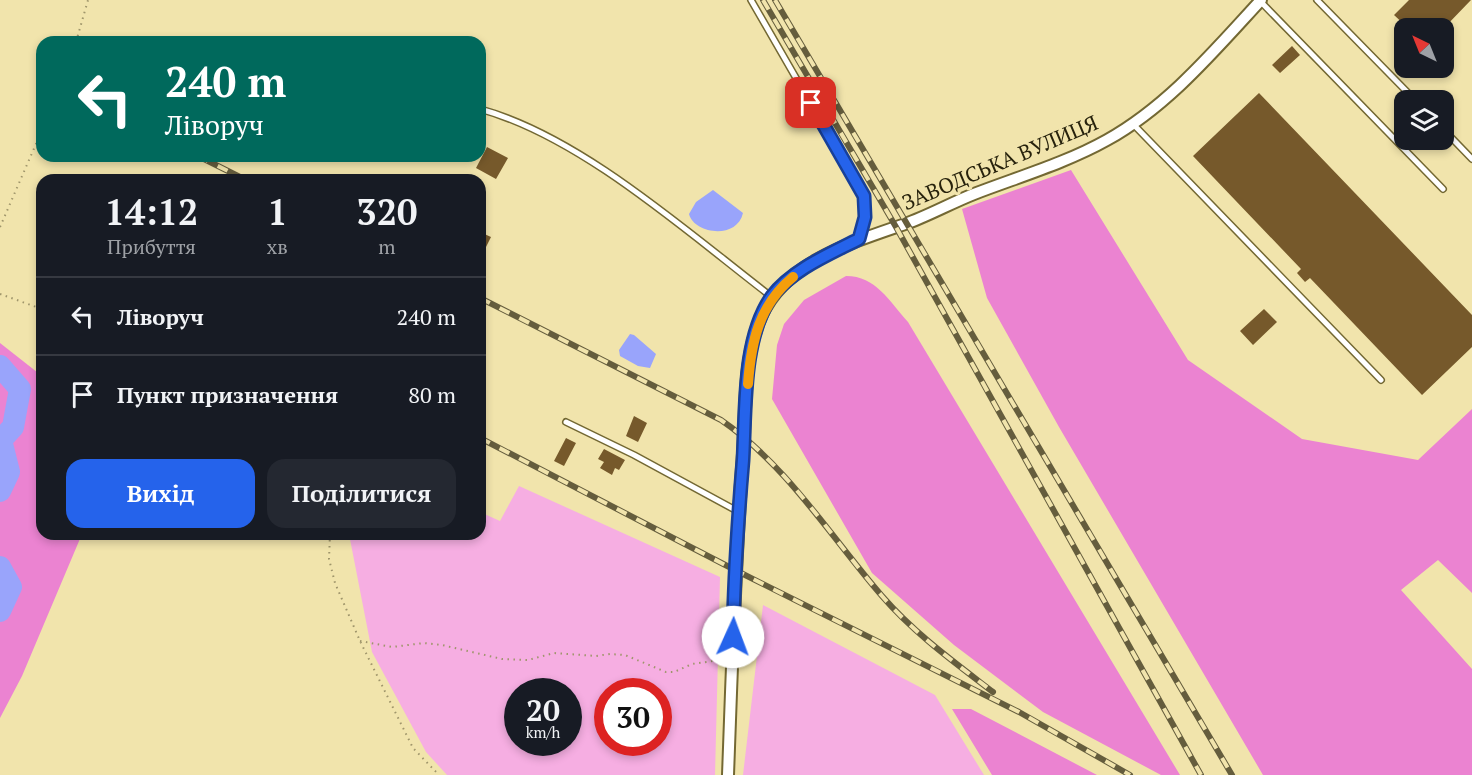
<!DOCTYPE html>
<html lang="uk">
<head>
<meta charset="utf-8">
<style>
	body { margin:0; font-family:"PT Serif",serif; background:#242831; color:#f1f3f6; height:100vh; display:flex; flex-direction:column; font-size:22px; white-space:nowrap }
	* { box-sizing:border-box; margin:0 }
	p { font-size:20px; color:#9ea1a6 }
	.icon { flex:none; width:33px; height:33px; fill:none; stroke:currentColor; stroke-width:2; stroke-linecap:round; stroke-linejoin:round }
	.map { position:relative; flex:1; overflow:hidden }
	.sheet { position:absolute; left:36px; top:174px; width:450px; height:366px; display:flex; flex-direction:column; background:#171b24; border-radius:18px; box-shadow:0 3px 9px #0003 }
	.sheet>* { flex:none }
	.banner { position:absolute; left:36px; top:36px; width:450px; height:126px; border-radius:18px; box-shadow:0 3px 9px #0003; background:#00695c; color:#fff; overflow:hidden }
	.needle { width:39px; rotate:317deg }
	.buttons { position:absolute; left:1394px; top:18px; display:grid; gap:12px }
	.buttons a { display:grid; place-items:center; width:60px; height:60px; border-radius:12px; background:#171b24; box-shadow:0 3px 9px #0003; font-size:30px }
	.speed { position:absolute; left:504px; top:678px; display:flex; gap:12px; font-size:30px; font-weight:700; text-align:center }
	.speed>* { display:grid; place-content:center; width:78px; height:78px; border-radius:50%; background:#171b24; box-shadow:0 3px 9px #0003; line-height:1 }
	.speed small { font-size:15px; font-weight:400 }
	.speed .limit { border:9px solid #d22; background:#fff; color:#111 }
	.pin { position:absolute; display:grid; place-items:center; width:51px; height:51px; color:#fff; margin:-26px; border-radius:12px; box-shadow:0 3px 9px #0006 }
	.me { position:absolute; width:66px; margin:-33px; rotate:2deg; stroke-linejoin:round; filter:drop-shadow(0 0 4px #0008) }
	.turn { display:flex; align-items:center; gap:21px; height:126px; padding:0 30px; font-size:27px }
	.turn .icon { width:78px; height:78px; stroke-width:2.5 }
	.turn b { display:block; font-size:42px; line-height:51px }
	.eta { display:flex; justify-content:space-evenly; align-items:center; height:102px; text-align:center }
	.eta b { font-size:36px; font-weight:800; line-height:42px }
	.primary-button { display:flex; gap:12px; margin-top:auto; padding:12px 30px }
	.primary-button a { flex:1; height:69px; border-radius:18px; background:#2563eb; color:#fff; font-size:24px; font-weight:800; line-height:69px; text-align:center }
	.primary-button a+a { background:#242831; color:#f1f3f6 }
	ul { padding:0; list-style:none }
	li { display:flex; align-items:center; gap:18px; height:78px; padding:0 30px; border-top:2px solid #363941 }
	li div { flex:1 }
	li b { display:block; font-size:22px }
	li em { font-style:normal }
	.map>svg:first-child { display:block }
	.green { fill:#f6aee2; fill-rule:evenodd }
	.forest { fill:#eb83d1 }
	.water { fill:#99a4fb }
	.lines { fill:none; stroke-linecap:round; stroke-linejoin:round }
	.river { stroke:#99a4fb; stroke-width:22 }
	.building { fill:#76592b }
	.lane-casing { stroke:#736833; stroke-width:8 }
	.street-casing { stroke:#736833; stroke-width:14 }
	.path { stroke:#9f956b; stroke-width:2; stroke-dasharray:1.5 4.5; stroke-linecap:butt }
	.lane { stroke:#fff; stroke-width:5 }
	.street { stroke:#fff; stroke-width:10 }
	.rail-casing { stroke:#655d3d; stroke-width:6 }
	.rail { stroke:#f1e4ac; stroke-width:4; stroke-dasharray:11; stroke-linecap:butt }
	.route-casing { stroke:#184099; stroke-width:15 }
	.route { stroke:#2563eb; stroke-width:10 }
	.slow { stroke:#f59e0b; stroke-width:10 }
	.labels { text-anchor:middle; stroke-width:6; stroke-linejoin:round; paint-order:stroke }
	.street-label { font-size:21px; fill:#27220c; stroke:#f1e4ac }
</style>
</head>
<body>
<div class="map">
<svg width="1472" height="775" viewBox="0 0 1472 775">
	<rect width="100%" height="100%" fill="#f1e4ac"/>
	<path class="green" d="M519,486L720,577L715,775H447L426,752L372,652L349,534H480V512L500,521ZM518,692H568V742H518ZM608,692H658V742H608Z
		M763,605L935,695L984,775H743Z"/>
	<path class="forest" d="M1071,170L1188,360L1302,439L1418,460L1472,409V593L1438,560L1401,590L1472,669V775H1263L1059,427L987,298L962,209Z
		M846,276C876,276 889,301 908,322L1180,775H1161L1043,712L954,645L872,573L772,399L777,345L784,324L804,300Z
		M0,343L42,376V534H82L22,676L0,718Z
		M952,709H971L1097,775H992Z"/>
	<path class="water" d="M713,190L743,213C737,240 694,234 689,214L696,202Z
		M630,334L634,335L656,354L650,368L638,366L620,356L619,350Z"/>
	<g class="lines">
		<path class="river" d="M0,366L20,389L13,427L1,440L9,472L0,491
			M0,567L11,587L0,611"/>
	</g>
	<path class="building" d="M1409,0H1471L1444,28H1408L1394,15Z
		M1292,46L1300,55L1280,73L1272,65Z
		M1259,93L1472,315V347L1422,395L1310,278L1305,282L1297,273L1301,269L1193,156Z
		M487,147L508,158L496,179L476,168Z
		M480,232L491,237L480,259Z
		M1264,309L1277,322L1253,345L1240,331Z
		M634,416L647,423L638,442L626,436Z
		M566,438L576,443L564,466L554,461Z
		M604,449L625,460L619,470L615,468L612,475L600,468L604,462L598,459Z"/>
	<g class="lines">
		<g class="lane-casing">
			<path id="lane" d="M751,0L864,196L865,217L859,239
				M1317,0L1415,100
				M1260,1L1443,189
				M480,109C582,137 688,233 772,297
				M1133,124L1381,380
				M1443,129L1472,159
				M566,422L634,455L739,512"/>
		</g>
		<g class="street-casing">
			<path id="street" d="M728,775C732,668 735,561 743,454C746,410 743,358 761,317C785,262 853,242 905,224C928,216 951,203 974,194C1018,177 1066,163 1107,140C1168,106 1214,51 1261,0"/>
		</g>
		<path class="path" d="M76,42L88,0
			M0,227L42,130
			M0,294L42,309
			M330,534L329,559L335,583L360,641L413,748L439,775
			M360,641L392,647L424,643L442,645L502,659L528,660L554,653L596,656L610,654L625,655L666,672H674L692,664L720,660"/>
		<use href="#lane" class="lane"/>
		<use href="#street" class="street"/>
		<g class="rail-casing">
			<path id="rail" d="M763,0L896,227L1201,775
				M775,0L1232,775
				M198,156L246,180
				M480,298L721,420C787,465 830,536 882,596C914,633 954,662 993,692
				M480,438L735,570L1019,712L1130,775"/>
		</g>
		<use href="#rail" class="rail"/>
	</g>
	<g class="lines">
		<g class="route-casing">
			<path id="route" d="M733,637C734,578 738,519 743,460C746,410 742,338 772,296C793,269 830,254 859,239L865,217L864,196L811,103"/>
		</g>
		<use href="#route" class="route"/>
		<path class="slow" d="M748,384C751,342 759,305 793,277"/>
	</g>
	<g class="labels">
		<g class="street-label">
			<text transform="translate(1000 163) rotate(-23)" y="7">ЗАВОДСЬКА ВУЛИЦЯ</text>
		</g>
	</g>
</svg>
<div class="buttons">
<a><svg class="needle" viewBox="-14 -14 28 28"><path d="M0-13l5 13h-10z" fill="#e53935"/><path d="M0 13l5-13h-10z" fill="#9ea1a6"/></svg></a>
<a><svg class="icon" aria-label="layers" viewBox="0 0 24 24"><path d="M12 4l9 5-9 5-9-5zM3 14l9 5 9-5"/></svg></a>
</div>
<div class="speed"><div>20<small>km/h</small></div><div class="limit">30</div></div>
<div class="pin" style="left:811px;top:103px;background:#d93025"><svg class="icon" aria-label="arrive" viewBox="0 0 24 24"><path d="M6 21V4h12l-3 4 3 4H6"/></svg></div>
<svg class="me" style="left:733px;top:637px" viewBox="-20 -20 40 40"><circle r="19" fill="#fff"/><path d="M0-13L10 11 0 6-10 11z" fill="#2563eb"/></svg>
<div class="banner">
<div class="turn"><svg class="icon" aria-label="left" viewBox="0 0 24 24"><path d="M17 20v-9H6M10 6l-5 5 5 5"/></svg><div><b>240 m</b>Ліворуч</div></div>
</div>
<section class="sheet">
<div class="eta">
<div><b>14:12</b><p>Прибуття</p></div>
<div><b>1</b><p>хв</p></div>
<div><b>320</b><p>m</p></div>
</div>
<ul>
<li><svg class="icon" aria-label="left" viewBox="0 0 24 24"><path d="M17 20v-9H6M10 6l-5 5 5 5"/></svg><div><b>Ліворуч</b></div><em>240 m</em></li>
<li><svg class="icon" aria-label="arrive" viewBox="0 0 24 24"><path d="M6 21V4h12l-3 4 3 4H6"/></svg><div><b>Пункт призначення</b></div><em>80 m</em></li>
</ul>
<div class="primary-button"><a>Вихід</a><a>Поділитися</a></div>
</section>
</div>
</body>
</html>
